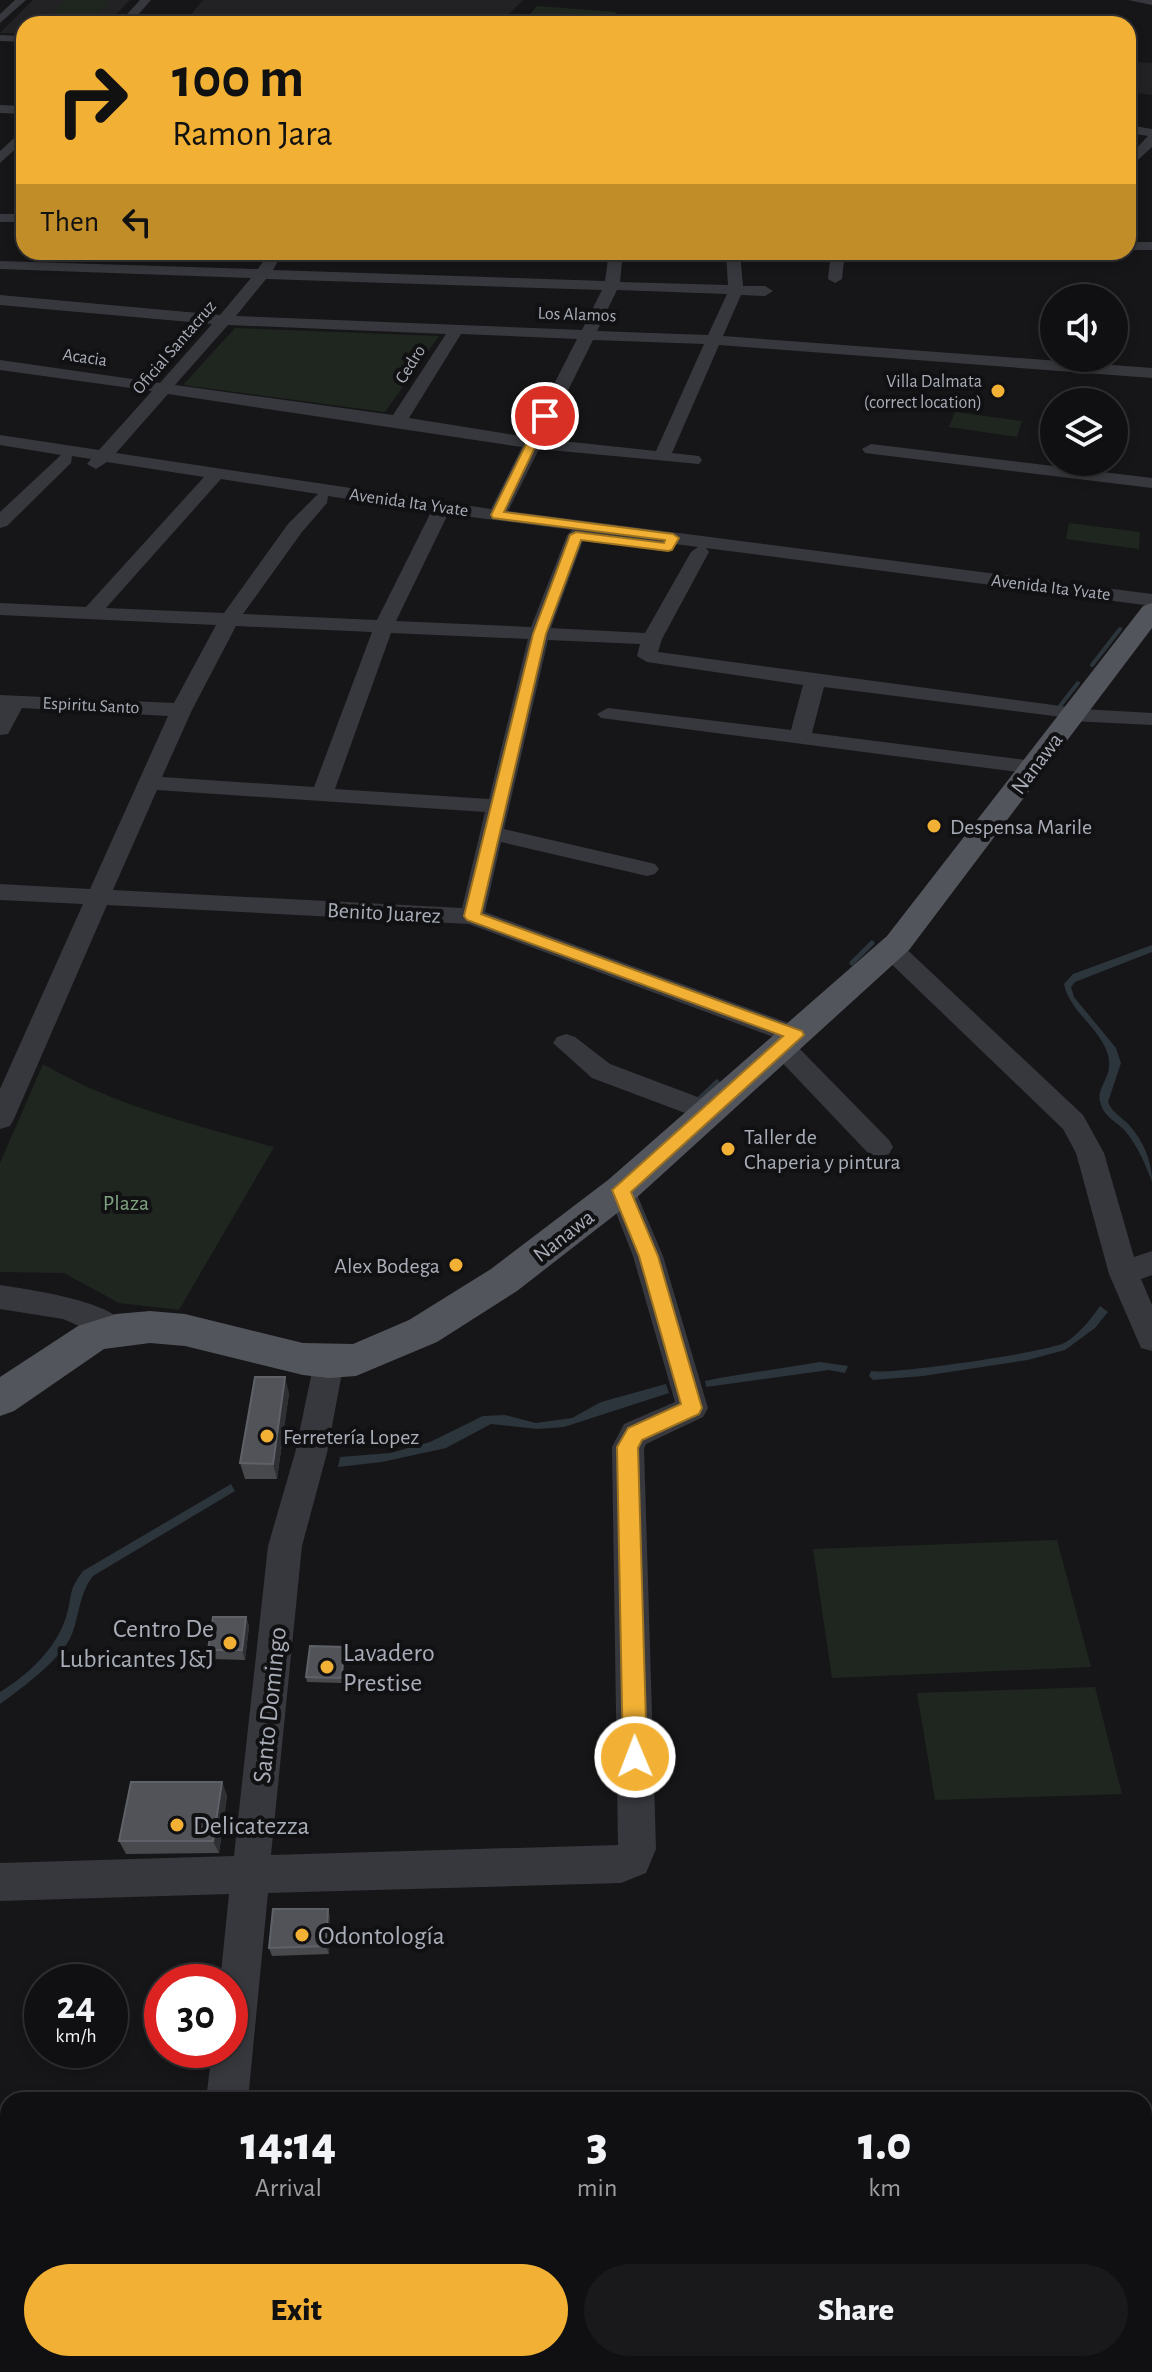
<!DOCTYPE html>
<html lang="en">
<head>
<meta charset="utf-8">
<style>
	body { margin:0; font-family:"Alegreya Sans",sans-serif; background:#19191b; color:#f1f3f6; height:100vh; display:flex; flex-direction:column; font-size:30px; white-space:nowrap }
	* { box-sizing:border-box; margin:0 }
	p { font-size:26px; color:#9c9d9f }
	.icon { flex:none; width:44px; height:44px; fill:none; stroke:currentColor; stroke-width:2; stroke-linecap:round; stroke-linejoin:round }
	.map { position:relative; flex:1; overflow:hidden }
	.panel { position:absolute; left:0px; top:2092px; width:1152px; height:280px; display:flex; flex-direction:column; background:#101012; border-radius:24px 24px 0 0; box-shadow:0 4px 12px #0003,0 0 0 2px #303032 }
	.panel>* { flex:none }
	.top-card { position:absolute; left:16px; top:16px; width:1120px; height:244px; border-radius:24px; box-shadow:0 4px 12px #0003,0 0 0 2px #303032; background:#f2b134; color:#111; overflow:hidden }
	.tools { position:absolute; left:1040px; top:284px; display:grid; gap:16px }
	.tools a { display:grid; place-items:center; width:88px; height:88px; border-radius:50%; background:#101012; box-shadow:0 4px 12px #0003,0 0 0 2px #303032; font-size:40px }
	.speed { position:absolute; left:24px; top:1964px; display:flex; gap:16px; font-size:40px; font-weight:700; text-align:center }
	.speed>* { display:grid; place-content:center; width:104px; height:104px; border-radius:50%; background:#101012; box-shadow:0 4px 12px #0003,0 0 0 2px #303032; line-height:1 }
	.speed small { font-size:20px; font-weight:400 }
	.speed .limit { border:12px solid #d22; background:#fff; color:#111 }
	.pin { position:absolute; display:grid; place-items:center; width:68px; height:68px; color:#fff; margin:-34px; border:4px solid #fff; border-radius:50%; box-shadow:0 2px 8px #0007 }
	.me { position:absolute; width:88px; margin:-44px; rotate:359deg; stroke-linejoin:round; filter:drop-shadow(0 0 6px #0008) }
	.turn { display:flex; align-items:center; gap:28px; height:168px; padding:0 24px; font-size:36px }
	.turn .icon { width:104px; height:104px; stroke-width:2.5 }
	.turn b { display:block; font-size:56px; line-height:68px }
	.then { display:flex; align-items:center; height:76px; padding:0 24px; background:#0003; gap:16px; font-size:30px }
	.eta { display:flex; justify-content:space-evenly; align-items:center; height:136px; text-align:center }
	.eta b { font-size:48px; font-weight:800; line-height:56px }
	.cta { display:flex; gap:16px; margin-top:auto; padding:16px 24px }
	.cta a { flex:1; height:92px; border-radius:48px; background:#f2b134; color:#111; font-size:32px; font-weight:800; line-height:92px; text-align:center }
	.cta a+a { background:#19191b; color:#f1f3f6 }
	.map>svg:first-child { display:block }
	.built { fill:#222225 }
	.green { fill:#1e261f }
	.water { fill:#2c353c }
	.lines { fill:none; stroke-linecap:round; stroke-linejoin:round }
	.stream-far1 { stroke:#2c353c; stroke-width:4 }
	.stream { stroke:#2c353c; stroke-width:5 }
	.minor { fill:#37383d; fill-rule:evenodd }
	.major { fill:#53555c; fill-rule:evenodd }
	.wall { fill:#47494d }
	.shaded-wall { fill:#2f3033 }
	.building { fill:#525359; stroke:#5f6168; stroke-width:2 }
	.route { fill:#f2b134; stroke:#9d7322; stroke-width:2 }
	.poi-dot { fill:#f2b134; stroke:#111113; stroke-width:3 }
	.labels { text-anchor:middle; stroke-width:8; stroke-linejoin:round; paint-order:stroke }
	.far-street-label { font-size:18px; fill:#a8adb8; stroke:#111113 }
	.far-poi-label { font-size:18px; fill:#a8adb8; stroke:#111113; text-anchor:end }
	.street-label { font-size:22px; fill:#a8adb8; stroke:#111113 }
	.poi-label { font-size:22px; fill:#a8adb8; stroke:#111113; text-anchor:start }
	.park-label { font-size:22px; fill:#7fa381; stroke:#111113 }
	.near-poi-label { font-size:26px; fill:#a8adb8; stroke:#111113; text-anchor:start }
	.near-street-label { font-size:26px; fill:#a8adb8; stroke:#111113 }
</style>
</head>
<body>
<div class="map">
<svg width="1152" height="2372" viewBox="0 0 1152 2372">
	<rect width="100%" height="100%" fill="#161618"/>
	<path class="built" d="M33,0H130L107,24H24V34L0,33Z
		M203,0H523L499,24H183Z
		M1128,61L1152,63V95L1128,92Z"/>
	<path class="green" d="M66,0H67L109,1L91,21L47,20Z
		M537,6L617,12L608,24H521Z
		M235,328L439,336L385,412L183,385Z
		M955,412L1022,421L1017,437L949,427Z
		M1069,523L1140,532L1139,549L1066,539Z
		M43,1064C115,1106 195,1125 274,1147L179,1310L119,1303L64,1273L0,1272V1163Z
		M1057,1540L1091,1667L832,1678L813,1549Z
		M1095,1687L1122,1794L935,1800L917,1693Z"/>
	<path class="water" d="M1152,945V952L1075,982L1071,987L1074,997L1116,1048L1121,1063L1108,1102C1112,1113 1122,1117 1130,1126C1144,1142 1152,1162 1152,1182C1146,1165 1138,1147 1126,1132C1118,1122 1105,1118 1101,1105C1093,1084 1119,1078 1105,1047C1094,1024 1069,1009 1064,984L1073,974Z
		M1100,1306L1108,1312L1095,1328L1065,1350L1028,1360L923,1376L873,1380L869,1376L871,1371C889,1375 1051,1352 1066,1342C1080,1333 1091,1319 1100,1306Z
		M820,1362L848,1366L845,1373L829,1370L706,1387L705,1381L719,1378Z
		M666,1384L669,1393L564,1427L538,1429L491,1424L446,1448L382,1462L338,1467L340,1457L390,1453L430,1442L483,1416L505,1415L536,1423L572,1418L601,1402Z
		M231,1484L235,1491L93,1576C79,1594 80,1613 72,1634C63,1658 21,1689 0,1704V1692C28,1675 56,1649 66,1617C73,1595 67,1592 83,1571Z"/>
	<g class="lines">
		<path class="stream-far1" d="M1092,665L1120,629
			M1060,706L1078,683"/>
		<path class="stream" d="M852,963L872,943
			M696,1102L717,1082"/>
		<path class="minor" d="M15,0H26L0,23V14Z
			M140,0H151L130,24H118Z
			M1128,0H1152V5Z
			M0,35L24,36V42L0,41Z
			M0,105L24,106V114L0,113Z
			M1128,125L1152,129V147L1128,169V157L1148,136L1128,133Z
			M24,129V141L0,163V151Z
			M0,214H24V222H0Z
			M1128,242H1152V250H1128Z
			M269,252H283L273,270L605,281L609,252H623L620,282L728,285L726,252H740L743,286H765L773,291L765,296L741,295L723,336L1152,368V378L719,345L672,453L699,456L702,460L699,464L539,449L508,511L1152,594V606L706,548L709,552L662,639L658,652L1083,709L1152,713V725L1071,721L1062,717L824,687L812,733L1041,762L1044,767L1033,774L601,718L597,714L608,708L791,730L803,685L647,662L637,656L640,644L548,640L504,829L647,862L655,864L659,869L655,874L647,876L501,842L485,912L805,1029L809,1035L805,1041L794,1043L889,1140L893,1147L889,1154L879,1157L869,1154L773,1053L769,1047L773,1041L779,1039L469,924L107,905L14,1119L10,1126L0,1129V1089L83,904L0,900V884L90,889L168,716L22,708L8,734L0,735V695L174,703L216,625L0,615V603L86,607L204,477L107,462L96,469L87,464L91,459L72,456L71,463L7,526L0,528V512L61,455L0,445V435L99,450L152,391L0,370V360L160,383L212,324L0,305V295L220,315L251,278L0,269V261L258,269ZM266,279L602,290L582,330L236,316ZM617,290L727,294L708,335L597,331ZM228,325L446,334L393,415L175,385ZM461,334L577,339L527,437L409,418ZM593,340L704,344L656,451L544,439ZM168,394L522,447L491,509L116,453ZM221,479L318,494L288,524L224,613L106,608ZM328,496L431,512L377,620L243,614L302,532L327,503ZM448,514L572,530L567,535L531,627L396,621ZM583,532L698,547L691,552L645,633L551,628L585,535ZM236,626L372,632L314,787L162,777L192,710ZM391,633L528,639L489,799L335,789ZM157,790L485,812L462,908L113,890Z
			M831,252H845L842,279L835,283L828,279Z
			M871,444L1152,478V488L865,453L862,449Z
			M891,941L900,943L1083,1115L1104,1153L1134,1257L1152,1251V1275L1141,1279L1152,1305V1351L1141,1348L1109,1274L1076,1153L1063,1129L882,955L879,949L882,943Z
			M566,1034L575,1037L610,1064L719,1105L722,1112L719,1119L709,1122L592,1078L553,1043L557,1037Z
			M621,1179L631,1182L635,1190L663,1256L708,1408L703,1417L646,1444L644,1448L656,1849L646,1873L621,1883L268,1893L248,2100H206L212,2050H230V1982H220L229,1894L0,1901V1863L234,1856L268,1546L295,1453L314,1362L318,1353L329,1349L340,1353L344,1362L327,1453L302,1546L271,1855L618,1845L612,1447L624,1424L675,1402L633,1256L607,1190L611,1182Z
			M0,1285C31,1290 116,1301 131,1330L127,1339L116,1342L63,1319L0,1309Z
			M0,2203H8V2245H0Z
			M181,2364H225V2372H179Z"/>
		<path class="major" d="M1152,603V628L909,950L634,1200L517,1291L437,1342L356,1376L329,1378L303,1375L185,1346L150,1343L104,1349L14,1411L0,1416V1377L78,1326L116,1314L150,1311L185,1314L303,1343L353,1344L409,1320L491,1269L608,1180L887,936L1143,606Z"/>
	</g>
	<path class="wall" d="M289,1393L277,1479H245L240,1463Z
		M246,1617L249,1626L245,1660L211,1659L208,1650Z
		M346,1651L342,1683L307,1682L306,1677Z
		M222,1782L227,1796L219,1853L126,1854L119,1841Z
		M330,1916L329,1954L272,1956L269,1948Z"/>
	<path class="shaded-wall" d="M285,1377L289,1393L277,1479L273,1464Z
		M246,1617L249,1626L245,1660L242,1650Z
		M345,1647L346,1651L342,1683L341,1678Z
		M222,1782L227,1796L219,1853L213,1841Z
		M328,1909L330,1916L329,1954L326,1946Z"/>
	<path class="building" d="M255,1377H285L273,1464L240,1463Z
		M213,1617H246L242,1650H208Z
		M310,1646L345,1647L341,1678L306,1677Z
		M131,1782H222L213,1841H119Z
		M273,1909H328L326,1946L269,1948Z"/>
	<path class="route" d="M545,413L550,416L504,512L673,534L679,538L672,550L668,551L581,540L546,634L481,914L802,1031L804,1035L631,1192L658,1256L702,1408L699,1414L642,1440L638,1448L647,1757L643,1765L635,1768L626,1765L623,1757L617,1447L628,1428L681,1404L639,1256L612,1190L783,1036L467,920L464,916L533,634L570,535L576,532L664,543L665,540L493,518L491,515L540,416Z"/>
	<g class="poi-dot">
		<circle cx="998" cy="391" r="8"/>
		<circle cx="934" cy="826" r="8"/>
		<circle cx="728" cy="1149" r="8"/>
		<circle cx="456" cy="1265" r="8"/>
		<circle cx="267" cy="1436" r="8"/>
		<circle cx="230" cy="1643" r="8"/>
		<circle cx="327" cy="1667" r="8"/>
		<circle cx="177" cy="1825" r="8"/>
		<circle cx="302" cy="1935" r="8"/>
	</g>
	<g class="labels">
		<g class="far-street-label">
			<text transform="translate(577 314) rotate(2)" y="6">Los Alamos</text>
			<text transform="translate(174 347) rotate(-49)" y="6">Oficial Santacruz</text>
			<text transform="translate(85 357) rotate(8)" y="6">Acacia</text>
			<text transform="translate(410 364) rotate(-58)" y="6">Cedro</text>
			<text transform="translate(409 502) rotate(8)" y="6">Avenida Ita Yvate</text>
			<text transform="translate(1051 587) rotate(7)" y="6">Avenida Ita Yvate</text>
			<text transform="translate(91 705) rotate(3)" y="6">Espiritu Santo</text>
		</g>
		<g class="far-poi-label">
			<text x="982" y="387">Villa Dalmata<tspan x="982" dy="21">(correct location)</tspan></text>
		</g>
		<g class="street-label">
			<text transform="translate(1036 763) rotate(-53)" y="8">Nanawa</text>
			<text transform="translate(384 912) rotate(3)" y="8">Benito Juarez</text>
			<text transform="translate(563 1235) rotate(-38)" y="8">Nanawa</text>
		</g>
		<g class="poi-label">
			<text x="950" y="834">Despensa Marile</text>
			<text x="744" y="1144">Taller de<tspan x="744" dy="25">Chaperia y pintura</tspan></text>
			<text x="440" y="1273" text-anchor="end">Alex Bodega</text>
			<text x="283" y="1444">Ferretería Lopez</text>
		</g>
		<g class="park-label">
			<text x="126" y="1210">Plaza</text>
		</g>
		<g class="near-poi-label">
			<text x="214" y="1637" text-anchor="end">Centro De<tspan x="214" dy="30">Lubricantes J&amp;J</tspan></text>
			<text x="343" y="1661">Lavadero<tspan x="343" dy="30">Prestise</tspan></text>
			<text x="193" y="1834">Delicatezza</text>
			<text x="318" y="1944">Odontología</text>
		</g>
		<g class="near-street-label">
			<text transform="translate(269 1705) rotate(-84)" y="9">Santo Domingo</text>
		</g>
	</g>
</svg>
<div class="tools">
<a><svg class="icon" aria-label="sound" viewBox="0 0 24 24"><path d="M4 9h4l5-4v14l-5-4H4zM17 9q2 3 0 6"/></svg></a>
<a><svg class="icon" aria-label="layers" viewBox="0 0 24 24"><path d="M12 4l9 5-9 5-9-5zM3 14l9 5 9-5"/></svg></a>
</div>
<div class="speed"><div>24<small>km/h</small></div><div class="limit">30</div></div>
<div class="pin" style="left:545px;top:416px;background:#d93025"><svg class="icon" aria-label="arrive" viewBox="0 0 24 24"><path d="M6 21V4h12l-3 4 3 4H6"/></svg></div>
<svg class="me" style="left:635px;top:1757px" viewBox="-20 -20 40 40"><circle r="17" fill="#f2b134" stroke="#fff" stroke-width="3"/><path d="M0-11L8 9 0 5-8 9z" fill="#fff"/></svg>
<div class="top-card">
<div class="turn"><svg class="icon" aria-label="right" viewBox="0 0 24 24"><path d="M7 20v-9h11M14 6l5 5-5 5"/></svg><div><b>100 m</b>Ramon Jara</div></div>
<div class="then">Then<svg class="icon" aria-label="left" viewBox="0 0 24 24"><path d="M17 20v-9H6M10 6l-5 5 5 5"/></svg></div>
</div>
<section class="panel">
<div class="eta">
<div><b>14:14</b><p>Arrival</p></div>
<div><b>3</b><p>min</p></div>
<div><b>1.0</b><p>km</p></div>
</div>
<div class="cta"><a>Exit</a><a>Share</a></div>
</section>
</div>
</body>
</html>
